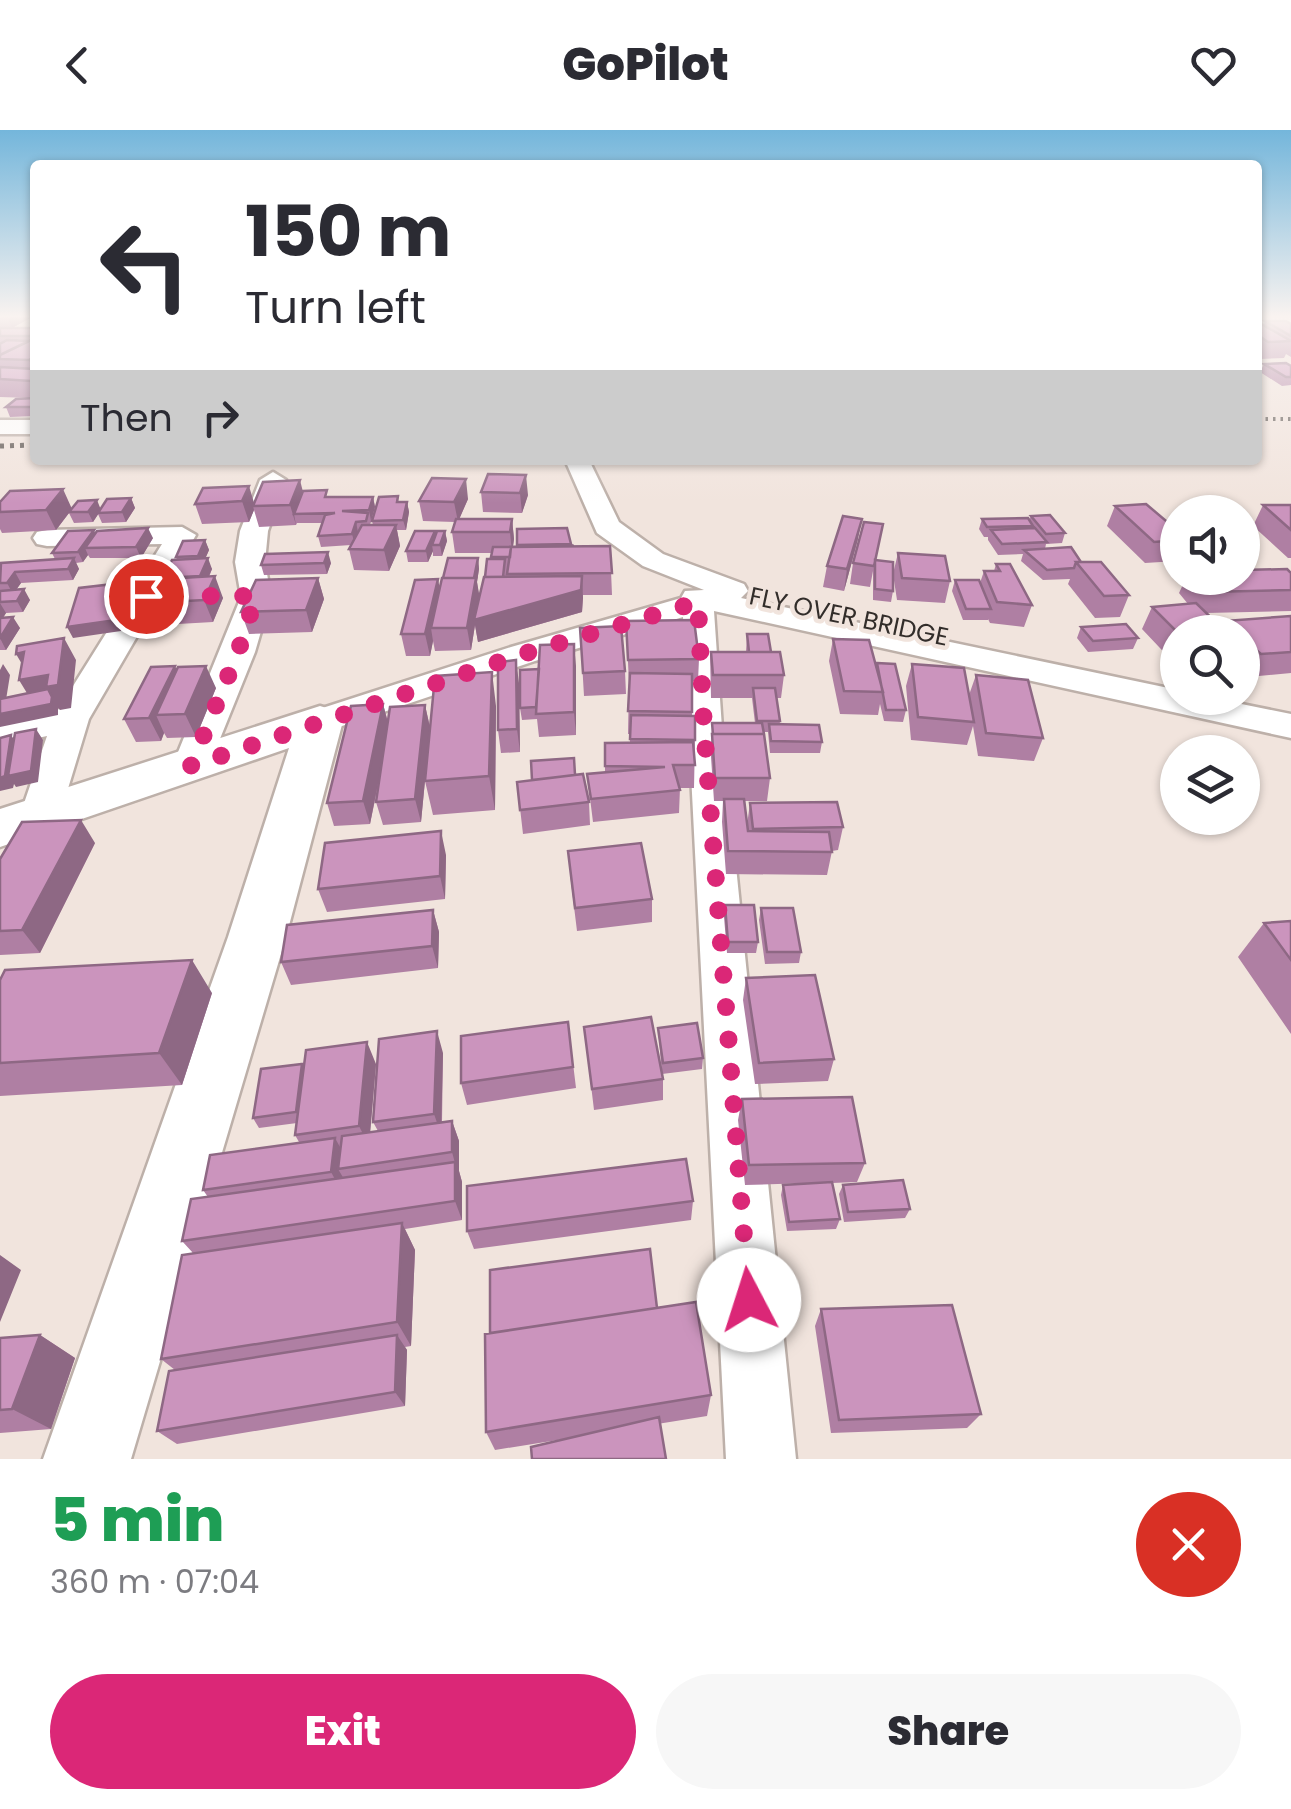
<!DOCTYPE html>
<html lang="en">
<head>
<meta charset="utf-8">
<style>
	body { margin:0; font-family:Poppins,sans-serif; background:#f7f7f7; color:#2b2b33; height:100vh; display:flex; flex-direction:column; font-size:38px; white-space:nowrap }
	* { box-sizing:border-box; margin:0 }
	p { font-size:32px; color:#7c7c81 }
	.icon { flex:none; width:55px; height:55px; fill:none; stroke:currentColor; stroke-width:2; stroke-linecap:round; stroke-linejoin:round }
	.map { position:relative; height:1329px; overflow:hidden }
	.side { display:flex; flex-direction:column; background:#fff; flex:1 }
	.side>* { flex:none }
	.banner { position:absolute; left:30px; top:30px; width:1232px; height:305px; border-radius:10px; box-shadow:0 2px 8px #0004; background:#fff; color:#2b2b33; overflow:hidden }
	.controls { position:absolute; left:1160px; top:365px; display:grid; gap:20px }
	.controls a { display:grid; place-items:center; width:100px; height:100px; border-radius:50%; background:#fff; box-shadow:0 2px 8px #0004; font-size:50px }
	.pin { position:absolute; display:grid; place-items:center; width:85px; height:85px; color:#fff; margin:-42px; border:5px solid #fff; border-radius:50%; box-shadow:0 2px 10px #0007 }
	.me { position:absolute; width:110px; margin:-55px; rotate:355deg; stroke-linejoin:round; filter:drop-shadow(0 0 8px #0008) }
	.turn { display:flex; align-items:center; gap:35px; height:210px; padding:0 50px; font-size:45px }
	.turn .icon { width:130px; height:130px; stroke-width:2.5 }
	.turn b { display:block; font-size:70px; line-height:85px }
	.then { display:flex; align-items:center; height:95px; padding:0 50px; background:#0003; gap:20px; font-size:38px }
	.round { display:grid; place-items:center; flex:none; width:105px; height:105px; border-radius:52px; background:#f7f7f7 }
	.head { display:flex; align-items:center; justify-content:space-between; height:170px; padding:0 50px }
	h1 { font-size:60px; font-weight:800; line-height:75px; color:#1e9e55 }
	.action { display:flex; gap:20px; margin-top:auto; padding:20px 50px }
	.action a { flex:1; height:115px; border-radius:60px; background:#db2777; color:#fff; font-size:40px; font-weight:800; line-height:115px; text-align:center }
	.action a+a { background:#f7f7f7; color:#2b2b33 }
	header { display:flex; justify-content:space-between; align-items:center; height:130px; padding:0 50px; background:#fff; font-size:45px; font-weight:800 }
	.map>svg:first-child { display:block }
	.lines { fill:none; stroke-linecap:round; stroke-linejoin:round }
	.minor-casing { stroke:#bdb0a9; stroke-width:5 }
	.tertiary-casing { stroke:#bdb0a9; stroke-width:5 }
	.minor { fill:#fff; fill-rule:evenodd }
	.tertiary { fill:#fff; fill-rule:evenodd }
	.rail-far1 { stroke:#5b5450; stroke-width:4; stroke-dasharray:2.5 5; stroke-linecap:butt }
	.rail { stroke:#5b5450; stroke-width:5; stroke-dasharray:4 6; stroke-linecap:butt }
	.wall { fill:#af7fa3 }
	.shaded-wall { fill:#8e6884 }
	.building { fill:#cb94bd; stroke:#8e6884; stroke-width:2.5 }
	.route { stroke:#db2777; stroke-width:18; stroke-dasharray:0 32.4 }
	.labels { text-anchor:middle; stroke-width:9; stroke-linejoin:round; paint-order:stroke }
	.far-street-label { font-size:25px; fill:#322d2a; stroke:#f1e4dd }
</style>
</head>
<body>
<header><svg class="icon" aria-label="back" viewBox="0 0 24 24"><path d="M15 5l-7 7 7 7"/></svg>GoPilot<svg class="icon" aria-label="heart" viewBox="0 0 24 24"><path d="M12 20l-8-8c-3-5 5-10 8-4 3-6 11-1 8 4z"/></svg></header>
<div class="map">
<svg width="1291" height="1329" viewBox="0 0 1291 1329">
	<rect width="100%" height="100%" fill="#f1e4dd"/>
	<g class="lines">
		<g class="minor-casing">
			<path id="minor" d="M1291,187V199L1258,198V188Z
				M0,290H35V304H0Z
				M565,330H589L619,392L663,424L744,454L748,461L741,468L1178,560V568H1212L1291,584V608L714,481L722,598L796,1329H726L683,487L535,531L333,599L320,603L307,599L302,591L307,583L511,517L681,468L685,461L704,460L643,436L597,403Z
				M273,342L286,350L268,401L265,432L271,467L255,522L205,646L191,650L177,646L172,637L241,467L235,432L240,401L260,350Z
				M182,397L196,405L89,589L60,685L54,695L40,700L26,695L20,685L47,606L0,616V592L58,580L162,414L47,416L37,414L33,408L37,402L47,400Z"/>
		</g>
		<g class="tertiary-casing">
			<path id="tertiary" d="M320,576L336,581L343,591L286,807L131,1329H43L228,807L289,618L0,717V679Z"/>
		</g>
		<use href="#minor" class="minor"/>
		<use href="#tertiary" class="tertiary"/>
		<path class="rail-far1" d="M1258,289H1291"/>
		<path class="rail" d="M0,316L35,315"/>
	</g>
	<path class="wall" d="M0,187H32L12,198H35V286L10,287L6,277L31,268L0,267Z
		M1265,191L1291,194V227L1286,224L1284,228L1260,229L1258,227V192L1264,195Z
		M1264,234L1291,236V255L1282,256L1260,242Z
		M488,344L528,365L522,383L483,382L481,362Z
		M203,358L254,373L303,362L329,367H373L375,377L370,395H373L372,391L399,372H407L409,382L406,400H397L400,416L389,441L354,440L349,419L351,415L321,417L318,406L322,393H297L296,395L259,397L254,380L249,392L202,394L195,374Z
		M131,368L135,378L126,392L102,393L98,384L93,392L74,393L69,383L56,400L2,403L0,399V372L72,378L100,379Z
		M468,369L459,389H512L514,409L513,417H518L517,399L567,398L572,417L610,416L612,465H583L582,482L478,512L475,495L471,520L435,521L433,511L430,526H406L401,504L440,458L478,428L479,439L477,452L479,467L491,429L492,423H455L452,402L455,392L423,391L419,371Z
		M1263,375H1291V428H1288L1253,396Z
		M1115,376L1178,410L1177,431L1145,433L1107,396Z
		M1031,386L1065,403L1062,413L1046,414L1045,419L1081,432L1129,465L1120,487L1095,488L1068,454L1070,449L1043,450L1021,431L1023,424L998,425L988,410V407H984L979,399L982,389L1029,390Z
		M435,401V405L445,401L447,411L442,426H433V421L428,432H408L406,421Z
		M95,403L153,408L141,428H90L88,425L83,432L76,433L79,439L73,450L21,453L16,460L30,470L23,482L6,483L3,488L20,498L6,520H0V434L55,429L52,423Z
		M858,409L844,461L823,457L827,436Z
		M205,410L209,420L205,429L212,439L209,447L223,468L213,492L143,496L133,474L164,449L177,430L176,427Z
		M898,423L950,451L945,473L897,470L893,444Z
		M876,430L893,461L891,472L873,470V441L870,457L850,454L853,433Z
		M331,433L327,444L264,445L261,435Z
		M996,434L1032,475L1024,497L990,493L988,489V490H963L952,461L955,450L980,453L984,441H994Z
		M1291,443V481L1206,483L1221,498L1225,491L1291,486V543L1248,547L1242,542V502H1178V535H1176L1142,499L1152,477L1188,474L1179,463L1186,448H1242Z
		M318,448L324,469L312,502L249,504L241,482Z
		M626,491L699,529L698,551H692V586L695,610L694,658H680L679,683L593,692L587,644L605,642V613H630V604H628L629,553Z
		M1081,497L1138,508L1133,519L1088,522L1077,508Z
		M580,498L625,541L626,564L584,566Z
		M747,504L771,522L784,545L781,568H777L780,594L822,612L820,623H770L768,602H763L770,648L767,671H745L747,695L750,673L843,697L838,720L832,721L827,745L726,744L722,692L723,671H714L711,627L712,593H755L752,568H711L710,524L746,522Z
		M833,509L876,536L906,580L903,592L884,591L880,574L878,585L840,584L829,531Z
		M574,514L576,605L539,607L537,589L522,590L520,578L539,539Z
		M912,534L969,565L976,545L1043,608L1034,631L978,626L973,596L967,615L911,610L906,556Z
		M177,540L216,558L196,607L167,608L164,603L161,611L136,612L124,589Z
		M519,553L520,622L501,623L498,600Z
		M383,574L388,592L425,575L430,597L496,576L495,680L433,685L425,651L421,692L383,695L376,672L380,646L370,694L334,696L327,673Z
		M575,645L589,672L590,695L523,704L517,652Z
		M95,713L40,823L0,825V729Z
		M446,725L445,769L327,782L318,759Z
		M570,744L652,769V792L577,801Z
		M725,775L758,812L756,823H727L724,787Z
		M761,778L801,822L799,833L765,834L759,790Z
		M433,780L439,802L438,838L291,855L281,832Z
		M1291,791V904L1238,827L1264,793Z
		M746,848L834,929L828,951L755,954L743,870Z
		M0,850L212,863L182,955L0,966Z
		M568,892L576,958L467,975L461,953Z
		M584,897L663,949V970L594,980Z
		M658,898L703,928L702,939L662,944Z
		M443,923L442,992L452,991L459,1011V1041L462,1052V1090L405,1099L415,1120L411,1216L405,1217L407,1220L405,1276L177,1314L157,1301L175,1240L161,1229L193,1123L182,1111L208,1067L203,1060L299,1012L295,1005L297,993L259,998L253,988L304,937L376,934L370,1002L378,1001L373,992Z
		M742,969L865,1033L857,1052L832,1053L840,1089L836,1099L787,1101L781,1065L783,1055L809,1053L745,1055L738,990Z
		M843,1055L910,1079L905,1088L844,1092L839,1064Z
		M693,1071L691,1090L474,1119L467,1101Z
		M657,1178L711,1265L707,1286L495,1320L486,1302Z
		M821,1179L981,1284L967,1298L831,1303L815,1196Z
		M40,1205L75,1228L51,1299L0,1303V1208Z"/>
	<path class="shaded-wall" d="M13,187H32L12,198L9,190Z
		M35,226V245L29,230Z
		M526,345L528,365L522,383L520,363Z
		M466,349L468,369L458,392L454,372Z
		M300,350L305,370L294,384L296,395L290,375Z
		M249,356L255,376H253L254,380L249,392L242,371Z
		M63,359L72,379L56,400L46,380Z
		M373,367L375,377L371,391L369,380Z
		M131,368L135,378L126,392L122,382Z
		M97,370L101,380L93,392L88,382Z
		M407,372L409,382L406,400L403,390Z
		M512,389L514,409L512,423L510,402Z
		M862,389L858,409L844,461L847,439Z
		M356,392L358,402L355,415L352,404Z
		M396,395L400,416L389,441L384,420Z
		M148,398L153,408L141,428L136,417Z
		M94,400L98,410L85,418L88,425L83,432L78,422Z
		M435,401L436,411L432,415L433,421L428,432L426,421Z
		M445,401L447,411L442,426L440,415Z
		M205,410L209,420L202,436L198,426Z
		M328,422L331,433L327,444L324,433Z
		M74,428L79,439L73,450L68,439Z
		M208,428L212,439L204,457L200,446Z
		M478,428L479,439L477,452L480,469L582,446L583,468L582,482L478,512L475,495L471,520L467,498Z
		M15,442L21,453L13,464L7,453Z
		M215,446L223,468L213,492L204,470Z
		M318,448L324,469L312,502L306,480Z
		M438,449L442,471L431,498L433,511L430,526L425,504Z
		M122,453L127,464L121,501L73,508L67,497Z
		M24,459L30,470L23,482L17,471Z
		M0,473L6,483L0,492Z
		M13,487L20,498L6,520L0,508Z
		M64,508L76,530L71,578L60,580L58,578V585L0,597V584L33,573L19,550Z
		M574,514L576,536V605L574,582Z
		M24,522L29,546L16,524Z
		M516,530L519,553L520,622L517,599Z
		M3,534L10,545L5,576L0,577V540Z
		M175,536L185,559L156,585L164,603L161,611L149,588Z
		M206,536L216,558L196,607L185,584Z
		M492,542L496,576L495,680L489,646Z
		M383,574L389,597L370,694L363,671Z
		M425,575L430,598L421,692L415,669Z
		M36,599L43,610L38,652L16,657L14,654L13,658L0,661V648L11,605L19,617Z
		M81,690L95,713L40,823L22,800Z
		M441,701L446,725L445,769L440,746Z
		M433,780L439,802L438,838L432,816Z
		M192,830L212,863L182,955L159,923Z
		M437,901L443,923L441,1004L434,984Z
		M367,912L376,934L369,1016L359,996Z
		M452,991L459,1011V1041L462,1052V1090L455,1071V1033L452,1022Z
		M335,1008L346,1028L338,1039L344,1049L342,1062L331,1042Z
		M402,1093L415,1120L411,1216L397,1192Z
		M0,1125L21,1140L0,1192Z
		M40,1205L75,1228L51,1299L12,1279Z
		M397,1205L407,1220L405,1276L395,1262Z"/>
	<path class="building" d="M1265,191H1286L1291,194V206Z
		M1258,192L1291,211L1268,212L1258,205Z
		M0,198H35V206H0Z
		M35,208V226L29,230L0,229V225Z
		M7,210L29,211L0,225V214Z
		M1286,233L1291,236V247H1286L1264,234Z
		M0,237L35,239V249L31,251L0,249Z
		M35,268L34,277H6L16,269Z
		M488,344L526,345L520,363L481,362Z
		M432,348L466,349L454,372L419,371Z
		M300,350L290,375L253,376L263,352Z
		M249,356L242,371L195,374L203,358Z
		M63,359L46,380L0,382V372L10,361Z
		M327,360L325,367H373L369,380L342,381L368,383L366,391L356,392L352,404L318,406L325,385L335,383L294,384L303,361Z
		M398,366L397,372H407L403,390L372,391L379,367Z
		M131,368L122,382L98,383L107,369Z
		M97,370L88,382H69L78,371Z
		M1146,374L1178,401V410L1154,412L1115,376Z
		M1263,375H1291V400Z
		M1050,385L1065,403L1046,404L1031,386Z
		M843,386L862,389L847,439L827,436Z
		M1028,388L1033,396L987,397L982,389Z
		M456,389H512L510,402H452Z
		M864,392L883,394L874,436L853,433Z
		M362,395H396L384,420L349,419Z
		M148,398L136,417L85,418L97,401Z
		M567,398L571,414L517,415V399Z
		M1035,398L1047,412L1002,414L991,400Z
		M94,400L78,422L52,423L68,401Z
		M415,401H435L426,421H406Z
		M437,401H445L440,415H432Z
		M205,410L198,426L176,427L183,411Z
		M574,416L511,417L510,427H491L493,417Z
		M610,416L612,443L507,444L511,417Z
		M1071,417L1081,432H1076L1074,438L1047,440L1024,420Z
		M328,422L324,433L261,435L265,424Z
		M898,423L945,426L950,451L902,448Z
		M74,428L68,439L15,442L7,453H0L1,433Z
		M208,428L200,446L163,448L172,430Z
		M448,428H478L474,448H443Z
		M487,429H505L503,447H485Z
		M875,430L893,432V461L875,459Z
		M1076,432H1101L1129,465L1104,466Z
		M996,434H1010L1032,475L997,472L984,441H1000Z
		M1287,439L1291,443V460L1208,462L1195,448H1242V440Z
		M215,446L204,470L133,474L146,450Z
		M582,446L581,460L474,490L484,447Z
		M318,448L306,480L241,482L256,450Z
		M442,448H476L467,498H431Z
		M438,449L425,504H401L415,450Z
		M955,450H979L991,479H966Z
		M122,453L116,490L67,497L79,458Z
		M24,459L17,471L0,472V461Z
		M1196,473L1226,502L1178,503L1152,477Z
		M1291,486V522L1261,524L1242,508V502H1237L1225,491Z
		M13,487L0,508V488Z
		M694,490L699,529L628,530L626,491Z
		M1126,494L1138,508L1093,511L1081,497Z
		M621,496L625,541L583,543L580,498Z
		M747,504H768L771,522H749Z
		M64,508L58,555L46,557L48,545L19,550L24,522L16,524L17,516Z
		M833,509L869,510L883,562L844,561Z
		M574,514V582L536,584L540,515Z
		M711,522H780L784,545H713Z
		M516,530L517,599L498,600V532Z
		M877,533L895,534L906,580H886Z
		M912,534L964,538L974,592L918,587Z
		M175,536L149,588L124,589L151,537Z
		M206,536L185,584L156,585L178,537Z
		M539,539L536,577L520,578V540Z
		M492,542L489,646L425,651L435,546Z
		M630,543L692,544V582L628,581Z
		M976,545L1028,550L1043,608L986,603Z
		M753,558H775L780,591H757Z
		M48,559L52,567L51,574L0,584V569Z
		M383,574L363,671L327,673L351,576Z
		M425,575L415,669L376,672L390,577Z
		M631,585L695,586V610L630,609Z
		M712,593H762L764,604H713Z
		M769,594L819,595L822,612L771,611Z
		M36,599L31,641L8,646L15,603Z
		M712,604H764L770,648H715Z
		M11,605L5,646L0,648V608Z
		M693,612L695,635H673L680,660L591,669L587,644L665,637L605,636V613Z
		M574,628L575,645L532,650L531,631Z
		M583,644L589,672L520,680L517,652Z
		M724,669H744L748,701L829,702L832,722L728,721Z
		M837,672L843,697L753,699L750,673Z
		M81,690L22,800L0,801V729L22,692Z
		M441,701L440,746L318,759L325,713Z
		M641,713L652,769L575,778L568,721Z
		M725,775H754L758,812H728Z
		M761,778H793L801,822H767Z
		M433,780L432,816L281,832L287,795Z
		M1291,791V830L1264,793Z
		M192,830L159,923L0,933V850L5,840Z
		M815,845L834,929L759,933L746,848Z
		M651,887L663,949L592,959L584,897Z
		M568,892L573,937L461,953V906Z
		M697,893L703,928L663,933L658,898Z
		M437,901L434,984L373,992L379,909Z
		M367,912L359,996L295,1005L306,920Z
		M302,934L296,982L253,988L261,939Z
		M852,967L865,1033L749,1035L742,969Z
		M452,991V1022L338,1039L342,1006Z
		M335,1008L331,1042L203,1060L210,1025Z
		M686,1029L693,1071L467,1101V1056Z
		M455,1032V1071L182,1111L191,1069Z
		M903,1050L910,1079L848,1082L843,1055Z
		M832,1052L840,1089L789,1092L783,1055Z
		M402,1093L397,1192L161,1229L182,1125Z
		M650,1119L657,1178L490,1203V1140Z
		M696,1172L711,1265L486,1302L485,1204Z
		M952,1175L981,1284L839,1290L821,1179Z
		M40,1205L12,1279L0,1280V1208Z
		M397,1205L395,1262L157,1301L169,1241Z
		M659,1287L666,1329H532L531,1317Z"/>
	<linearGradient id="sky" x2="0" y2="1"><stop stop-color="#74b6db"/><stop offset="0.5" stop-color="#f9f3f0"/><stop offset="1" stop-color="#f9f3f0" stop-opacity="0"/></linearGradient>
	<rect width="1291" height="373" fill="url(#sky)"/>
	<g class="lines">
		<path class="route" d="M146,466H256L238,522L191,636L523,524L698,472L704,598L749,1170"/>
	</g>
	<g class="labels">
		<g class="far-street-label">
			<text transform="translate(849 486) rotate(12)" y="9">FLY OVER BRIDGE</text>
		</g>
	</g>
</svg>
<div class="controls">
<a><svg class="icon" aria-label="sound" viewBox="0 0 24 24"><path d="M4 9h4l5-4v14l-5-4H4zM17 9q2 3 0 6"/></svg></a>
<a><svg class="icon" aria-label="search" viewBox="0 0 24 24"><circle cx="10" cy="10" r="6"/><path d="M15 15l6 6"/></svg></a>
<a><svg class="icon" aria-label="layers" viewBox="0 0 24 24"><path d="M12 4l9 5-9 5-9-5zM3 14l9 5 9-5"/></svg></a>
</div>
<div class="pin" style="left:146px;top:466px;background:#d93025"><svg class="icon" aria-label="arrive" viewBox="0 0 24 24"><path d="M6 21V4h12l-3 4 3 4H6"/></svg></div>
<svg class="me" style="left:749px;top:1170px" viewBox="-20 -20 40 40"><circle r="19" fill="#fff"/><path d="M0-13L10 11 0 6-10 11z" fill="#db2777"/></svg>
<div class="banner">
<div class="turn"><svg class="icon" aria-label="left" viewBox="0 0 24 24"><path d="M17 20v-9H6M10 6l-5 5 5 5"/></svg><div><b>150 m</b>Turn left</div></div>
<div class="then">Then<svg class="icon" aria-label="right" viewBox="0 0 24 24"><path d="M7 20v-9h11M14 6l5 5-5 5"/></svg></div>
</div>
</div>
<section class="side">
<div class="head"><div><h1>5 min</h1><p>360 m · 07:04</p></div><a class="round" style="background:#d93025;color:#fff"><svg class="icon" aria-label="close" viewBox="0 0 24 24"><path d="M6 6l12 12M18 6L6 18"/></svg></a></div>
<div class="action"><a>Exit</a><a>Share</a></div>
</section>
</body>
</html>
